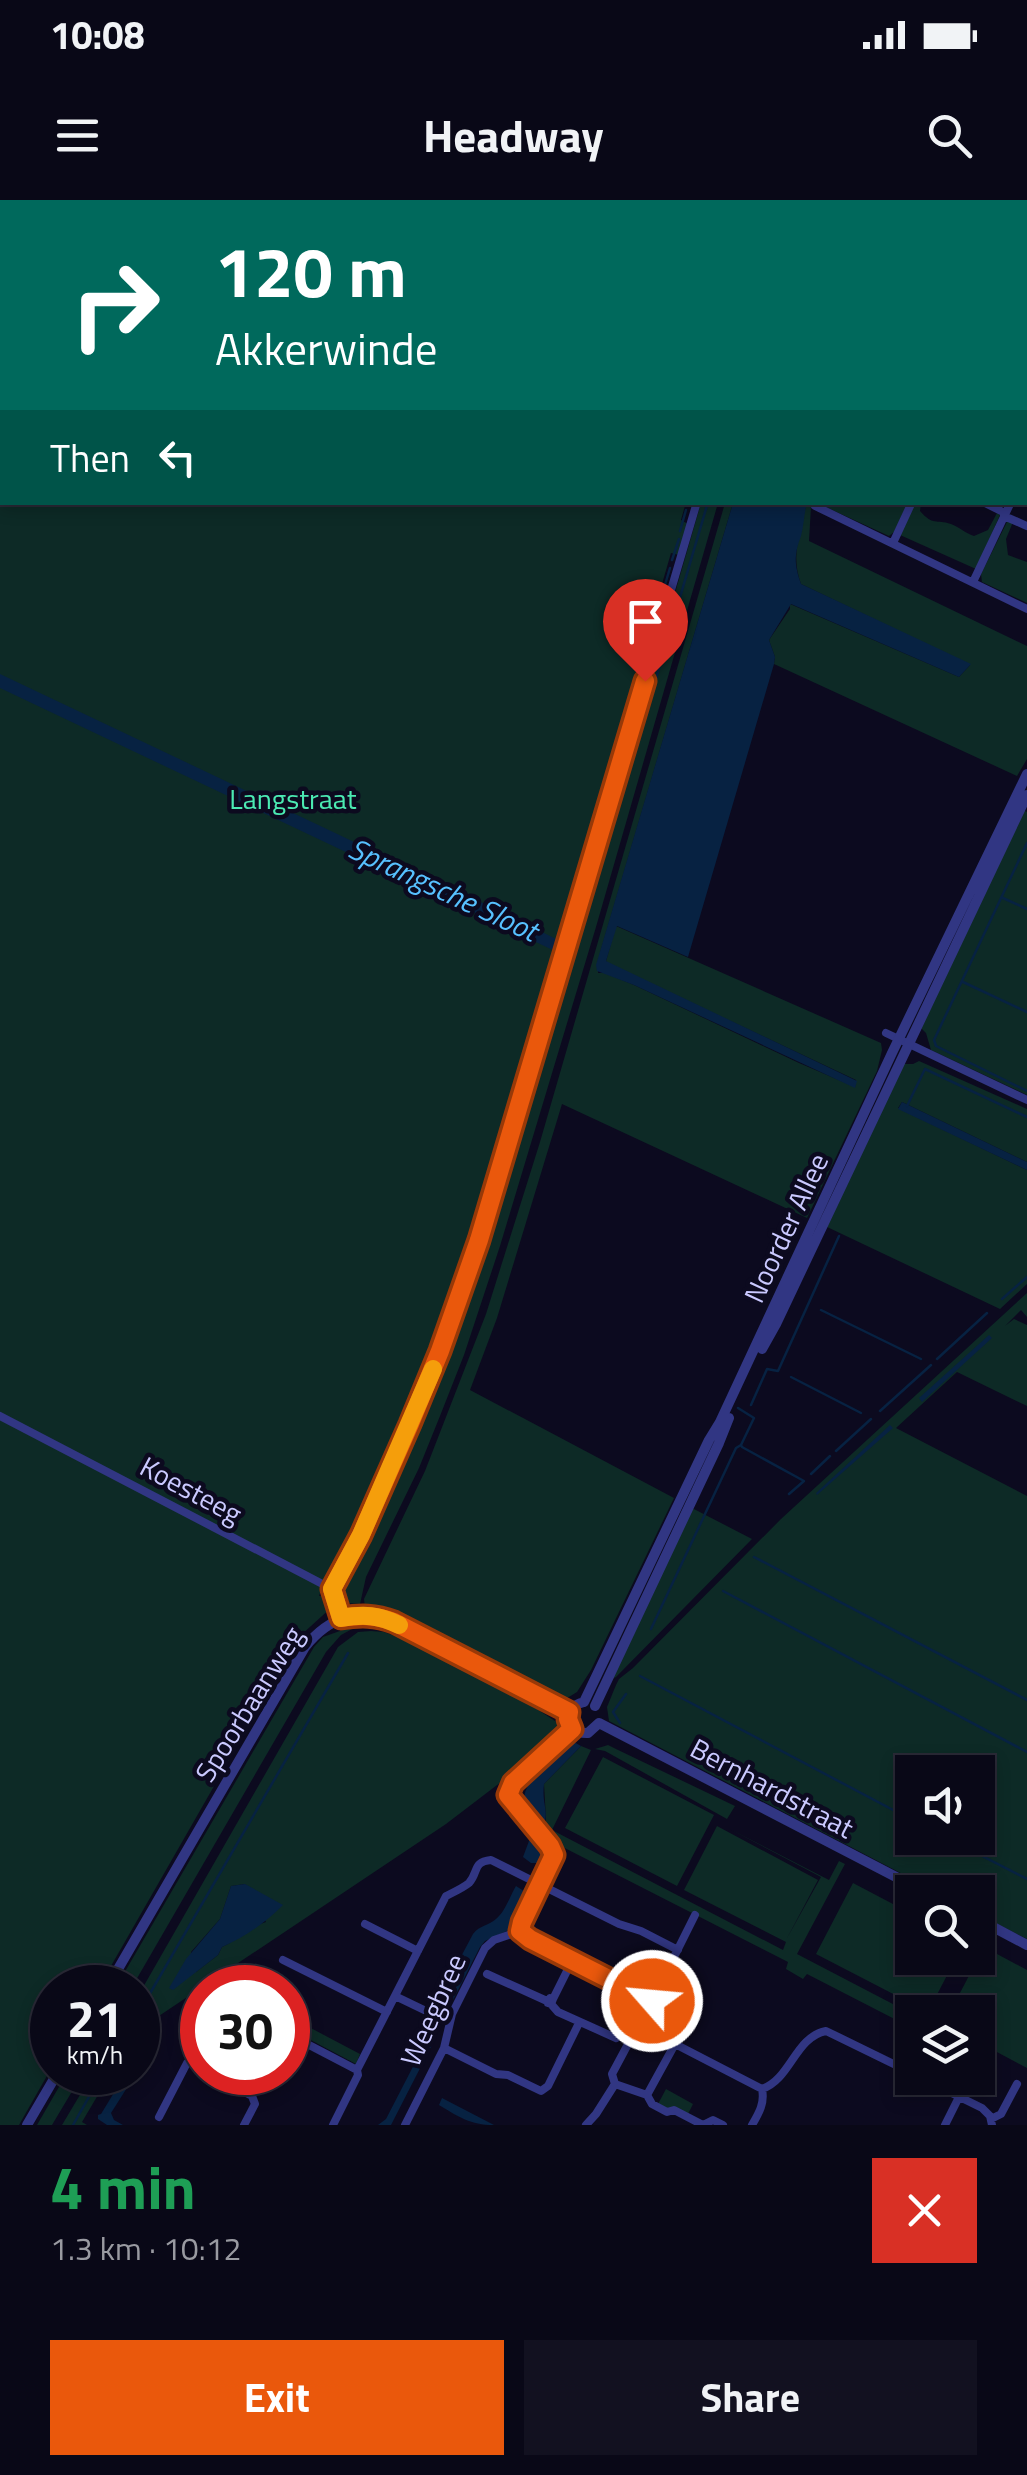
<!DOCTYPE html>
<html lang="en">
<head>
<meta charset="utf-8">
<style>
	body { margin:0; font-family:"Titillium Web",sans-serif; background:#121120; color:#f1f3f6; height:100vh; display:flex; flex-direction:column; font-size:38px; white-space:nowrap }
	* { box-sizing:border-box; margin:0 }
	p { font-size:32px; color:#999aa1 }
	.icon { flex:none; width:55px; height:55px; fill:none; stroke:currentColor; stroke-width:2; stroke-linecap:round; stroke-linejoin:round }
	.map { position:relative; height:1925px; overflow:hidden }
	.drawer { display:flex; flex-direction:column; background:#090817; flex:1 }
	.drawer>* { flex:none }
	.top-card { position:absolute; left:0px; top:0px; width:1028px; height:305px; box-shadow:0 5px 15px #0003,0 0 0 2px #292936; background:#00695c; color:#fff; overflow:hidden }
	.buttons { position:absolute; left:895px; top:1555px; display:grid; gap:20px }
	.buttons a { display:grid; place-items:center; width:100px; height:100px; border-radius:0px; background:#090817; box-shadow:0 5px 15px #0003,0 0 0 2px #292936; font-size:50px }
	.speed { position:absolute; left:30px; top:1765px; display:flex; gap:20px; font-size:50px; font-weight:700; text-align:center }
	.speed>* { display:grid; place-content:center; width:130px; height:130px; border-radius:50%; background:#090817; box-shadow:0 5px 15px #0003,0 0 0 2px #292936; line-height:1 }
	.speed small { font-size:25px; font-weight:400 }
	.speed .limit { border:15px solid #d22; background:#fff; color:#111 }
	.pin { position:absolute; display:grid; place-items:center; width:85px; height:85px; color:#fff; margin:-102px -42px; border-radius:50% 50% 50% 0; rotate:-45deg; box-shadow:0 0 10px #0007 }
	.pin .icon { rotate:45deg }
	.me { position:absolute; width:110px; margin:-55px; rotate:297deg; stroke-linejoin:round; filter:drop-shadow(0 0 8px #0008) }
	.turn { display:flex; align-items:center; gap:35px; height:210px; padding:0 50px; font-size:45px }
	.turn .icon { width:130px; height:130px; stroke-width:2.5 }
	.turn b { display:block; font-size:70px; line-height:85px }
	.then { display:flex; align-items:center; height:95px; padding:0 50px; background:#0003; gap:20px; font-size:38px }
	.round { display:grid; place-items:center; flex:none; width:105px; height:105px; border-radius:0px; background:#121120 }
	.overview { display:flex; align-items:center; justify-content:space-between; height:170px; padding:0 50px }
	h1 { font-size:60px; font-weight:700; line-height:75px; color:#1e9e55 }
	.action { display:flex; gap:20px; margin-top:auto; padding:20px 50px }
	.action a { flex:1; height:115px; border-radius:0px; background:#ea580c; color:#fff; font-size:40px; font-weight:700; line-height:115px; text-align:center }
	.action a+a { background:#121120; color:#f1f3f6 }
	.status { display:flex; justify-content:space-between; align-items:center; height:70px; padding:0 50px; background:#090817; direction:ltr }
	.status svg { height:28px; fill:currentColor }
	header { display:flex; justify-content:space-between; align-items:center; height:130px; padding:0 50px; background:#090817; font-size:45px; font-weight:700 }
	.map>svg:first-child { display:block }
	.green { fill:#0d2a26; fill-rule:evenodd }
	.water { fill:#072242 }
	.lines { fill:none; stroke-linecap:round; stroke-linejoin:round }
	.stream { stroke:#072242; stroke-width:2.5 }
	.minor { stroke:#313683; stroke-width:8 }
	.tertiary { stroke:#313683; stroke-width:10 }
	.route-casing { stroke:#983908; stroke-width:25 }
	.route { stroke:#ea580c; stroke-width:18 }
	.slow { stroke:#f59e0b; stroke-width:18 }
	.labels { text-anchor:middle; stroke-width:9; stroke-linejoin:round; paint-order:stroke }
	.park-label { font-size:28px; fill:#4be9b2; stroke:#0c0a1f }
	.street-label { font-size:28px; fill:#cac9ff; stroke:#0c0a1f }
	.water-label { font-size:30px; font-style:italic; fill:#57c1ff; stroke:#0c0a1f }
</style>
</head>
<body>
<div class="status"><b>10:08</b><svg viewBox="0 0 49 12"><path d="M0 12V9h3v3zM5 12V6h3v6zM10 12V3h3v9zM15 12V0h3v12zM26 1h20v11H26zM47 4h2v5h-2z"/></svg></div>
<header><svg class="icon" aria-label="menu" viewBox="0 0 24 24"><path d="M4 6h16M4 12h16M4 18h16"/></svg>Headway<svg class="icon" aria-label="search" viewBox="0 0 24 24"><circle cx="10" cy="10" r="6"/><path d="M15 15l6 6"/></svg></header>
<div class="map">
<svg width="1027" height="1925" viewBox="0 0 1027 1925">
	<rect width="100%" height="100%" fill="#0c0a1f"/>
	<path class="green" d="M0,0H775L774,2H2V302H686L681,320L688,324L679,355L671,353L601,594L607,598L592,653L584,650L559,736L563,739L502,933L480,1011L448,1107L391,1252L341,1358L325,1379L319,1396L330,1394L334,1399L333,1406L300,1436L99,1787L52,1788V1867L19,1925H0Z
		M701,303H718L596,727L500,1046L464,1155L440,1216L419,1268L366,1377L360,1404L347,1403L338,1381L380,1305L437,1168L487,1023L561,787Z
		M725,303H733L600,753L598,773H605L634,785L799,863L855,887L856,880L609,764L606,761L616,726L881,843L882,850L877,871L807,1018L562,904L497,1118L470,1190L674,1298L591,1470L577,1492L564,1500L533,1488L389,1415L365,1408L364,1399L425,1271L486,1114L540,942Z
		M817,303H908L894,332L889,336Z
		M915,303H921L920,311C933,326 936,319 951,324C959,327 965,333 974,336L988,330L997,313L1000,315L976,369L900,335Z
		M806,304L811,307L809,341L1027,446V559L1017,576L774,464L775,457L769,440L790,409V404L959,477L970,465L801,384C790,354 801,334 806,304Z
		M1008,320L1013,322L1006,339L1008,355L1027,362V403L982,382L981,374Z
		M1023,610L1027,612V895L931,850L926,833L920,827Z
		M919,861L1027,909V962L902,902L898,908L1027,970V1084L1000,1109L825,1026L903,864H913Z
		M1027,1093V1117L1021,1110L1005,1126L1014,1119L1027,1125V1206L957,1172L896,1228L1027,1296V1739L978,1714V1692H937L609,1521L607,1507L616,1485L619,1479L633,1468L781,1319ZM912,1572H978V1638H912Z
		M692,1308L752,1339L616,1477L610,1480Z
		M365,1422L341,1435L326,1452L132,1787H116L314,1447L323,1437Z
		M371,1431L384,1432L398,1437L451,1464L534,1507L558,1523L561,1529L501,1582L446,1624L138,1830V1796L338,1447L358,1432ZM245,1684L266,1722C250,1727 238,1740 222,1747L218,1755L196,1772L191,1752L220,1719L231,1686Z
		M608,1545L616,1549L735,1606L727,1619L605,1551L595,1549Z
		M581,1546L591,1550L552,1630L783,1750L786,1742L684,1690L717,1626L818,1680L786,1740L821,1677L728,1628L829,1680L839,1661L845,1664L797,1754L912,1814V1828L807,1774L803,1779L786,1769L788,1762L549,1640L544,1629L546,1619L544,1584Z
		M603,1557L714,1615L677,1686L565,1628Z
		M853,1683L912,1714V1758H956L928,1812L816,1754Z
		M984,1747L1027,1770V1868L978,1842V1812H950Z
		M288,1816L360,1854L356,1864L288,1828Z
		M67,1873H83L52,1925H37Z
		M93,1873H111L82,1922L87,1925H62Z
		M666,1889L693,1904L688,1914L668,1909L658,1904Z"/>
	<path class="water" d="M733,303H807C804,313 804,325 801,336C794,354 794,364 801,384L971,464L959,477L791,404L769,440L775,457L774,464L688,757L617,726L606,761L857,881L855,888L634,785L597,771L596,765Z
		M0,474L508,715L562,742L559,753L0,488Z
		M902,902L1027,962V970L898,909Z
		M989,1135L992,1138L922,1202L919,1198Z
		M890,1225L893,1228L817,1295L816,1293Z
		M574,1542L581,1546L544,1584C541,1609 553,1611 538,1639L544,1652L539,1663H531L523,1657L538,1617C530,1603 518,1602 529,1584Z
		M245,1684L283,1705C265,1723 245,1737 222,1747L218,1755L173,1790L169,1788L186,1759L220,1719L231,1686Z
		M516,1686L530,1695L513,1728L485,1741L480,1747L451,1804L444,1808L440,1806L438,1800L473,1734C480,1725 488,1726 496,1719C505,1712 510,1696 516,1686Z
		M429,1822L437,1827L435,1839L391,1925H378L386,1919L419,1855L420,1837Z
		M137,1872L111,1913L114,1920L123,1925H107L98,1919V1915L101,1914L126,1873Z
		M442,1898L494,1925C470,1925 459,1917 439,1905Z"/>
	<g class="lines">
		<path class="stream" d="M1,0L6,2
			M1008,0L1013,2
			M777,2V0
			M795,2L796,0
			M821,2L822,0
			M1025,8L1027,9
			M0,17L2,18
			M0,78L2,80
			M0,164L2,165
			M689,303V302
			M680,331L686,310
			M672,360L679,339
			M661,398L670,368
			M649,439L659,405
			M641,469L647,447
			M627,515L639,476
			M611,566L624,524
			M599,612L609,577
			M1027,643L934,840L936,846L1027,891
			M585,659L596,621
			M575,692L583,668
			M1003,698L1027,709
			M566,720L573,701
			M580,737L708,302
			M963,782L1027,812
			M907,906L925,869L1027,917
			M1002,1099L1027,1077
			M821,1110L921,1159
			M937,1159L987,1113
			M791,1177L861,1213
			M751,1205L767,1169L778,1171L839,1036
			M738,1208L754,1218L741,1245L742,1247L804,1281L789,1294
			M880,1211L931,1165
			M836,1251L871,1219
			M811,1274L830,1256
			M754,1357L1027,1500
			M723,1391L1027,1552
			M651,1429L736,1248L741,1245
			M640,1476L912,1620
			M620,1523L613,1512L626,1494
			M947,1638L1027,1679
			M138,1814L348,1453
			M73,1925L103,1872"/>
		<path class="minor" d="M784,2L785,0
			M1025,93L1027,94
			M1025,168L1027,169
			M1025,257L1027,258
			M1025,272L1027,268
			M983,302L1005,313
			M815,306L1027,409
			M1004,316L1027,326
			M893,343L912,302
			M973,382L1011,302
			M886,833L1027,900
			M0,1216L332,1389L341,1419
			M332,1389C341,1370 352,1353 361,1334C409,1240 444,1140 479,1040L697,302
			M572,1529L513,1583L508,1595L551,1645L554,1655L520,1731L530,1739L657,1803L664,1814L675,1844L762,1889C791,1879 795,1837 826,1831L912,1873
			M365,1724L418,1751
			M283,1760L387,1812
			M487,1774L547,1801
			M395,1796L449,1822
			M553,1799L572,1761
			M652,1801L695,1715
			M551,1804L548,1803L550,1798L553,1799L551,1804L558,1812L616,1838
			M288,1834L357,1870
			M444,1848L496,1874L508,1875L541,1891L548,1886L579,1823
			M205,1872L252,1896L255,1904L244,1925
			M921,1878L982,1908L990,1916L992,1925
			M615,1884L612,1874L635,1831L633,1824L638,1815
			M647,1895L675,1844
			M159,1917L187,1863L202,1850
			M991,1919L1001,1914L1017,1884
			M333,1925L358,1875L357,1870L446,1696C452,1693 463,1688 469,1683C479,1672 472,1662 491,1660L619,1724L641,1731L678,1750
			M405,1925L444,1848L452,1814L485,1748L494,1740L520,1731
			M586,1925L596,1914L615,1884L647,1895L652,1904L667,1912L674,1910L703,1925L713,1920L723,1925
			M752,1925C759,1913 765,1903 762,1889
			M945,1925L959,1897"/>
		<path class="tertiary" d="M762,1149L776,1124L1027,595
			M584,1502L709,1240L720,1222L892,853L1027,574
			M584,1502C560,1508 563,1534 588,1533L599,1523
			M595,1506L719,1243L729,1218
			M599,1523L925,1692
			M978,1719L1027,1745
			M107,1788L305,1447C330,1416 356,1409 394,1422L569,1511
			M27,1925L58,1872"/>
	</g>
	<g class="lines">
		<g class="route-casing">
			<path id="route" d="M645,481L479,1040L440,1151L410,1224L361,1335L332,1389L341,1418C361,1415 375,1415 394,1422L569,1512L568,1519L572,1529L513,1583L508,1595L550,1646L554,1655L522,1722L520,1731L530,1739L652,1801"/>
		</g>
		<use href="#route" class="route"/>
		<path class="slow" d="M399,1425C379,1415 364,1414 341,1418L332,1389L361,1335L433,1169"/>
	</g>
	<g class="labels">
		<g class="park-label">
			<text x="293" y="609">Langstraat</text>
		</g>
		<g class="street-label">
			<text transform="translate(786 1028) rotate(-65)" y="10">Noorder Allee</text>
			<text transform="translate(191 1290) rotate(28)" y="10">Koesteeg</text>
			<text transform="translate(249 1504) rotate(-58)" y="10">Spoorbaanweg</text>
			<text transform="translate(772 1588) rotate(28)" y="10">Bernhardstraat</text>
			<text transform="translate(433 1810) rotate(-66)" y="10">Weegbree</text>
		</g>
		<g class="water-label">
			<text transform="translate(443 690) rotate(25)" y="10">Sprangsche Sloot</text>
		</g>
	</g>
</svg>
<div class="buttons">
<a><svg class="icon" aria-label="sound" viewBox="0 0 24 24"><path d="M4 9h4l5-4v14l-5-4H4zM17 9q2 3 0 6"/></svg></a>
<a><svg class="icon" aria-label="search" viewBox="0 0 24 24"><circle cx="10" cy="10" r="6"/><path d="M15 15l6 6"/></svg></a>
<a><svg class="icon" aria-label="layers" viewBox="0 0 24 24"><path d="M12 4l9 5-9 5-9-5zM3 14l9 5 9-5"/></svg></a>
</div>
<div class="speed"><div>21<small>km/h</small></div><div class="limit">30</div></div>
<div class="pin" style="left:645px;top:481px;background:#d93025"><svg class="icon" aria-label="arrive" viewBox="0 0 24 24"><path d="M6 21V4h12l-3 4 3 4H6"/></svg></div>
<svg class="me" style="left:652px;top:1801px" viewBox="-20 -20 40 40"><circle r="17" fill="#ea580c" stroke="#fff" stroke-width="3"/><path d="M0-11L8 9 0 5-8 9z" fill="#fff"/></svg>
<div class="top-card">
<div class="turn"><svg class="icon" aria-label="right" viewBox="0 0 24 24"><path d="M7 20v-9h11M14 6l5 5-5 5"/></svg><div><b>120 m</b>Akkerwinde</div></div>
<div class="then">Then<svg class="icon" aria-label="left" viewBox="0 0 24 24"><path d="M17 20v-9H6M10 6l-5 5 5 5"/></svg></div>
</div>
</div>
<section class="drawer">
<div class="overview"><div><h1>4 min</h1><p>1.3 km · 10:12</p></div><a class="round" style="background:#d93025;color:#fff"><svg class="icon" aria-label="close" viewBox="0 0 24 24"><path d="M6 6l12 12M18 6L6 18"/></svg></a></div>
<div class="action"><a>Exit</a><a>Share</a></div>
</section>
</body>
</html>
